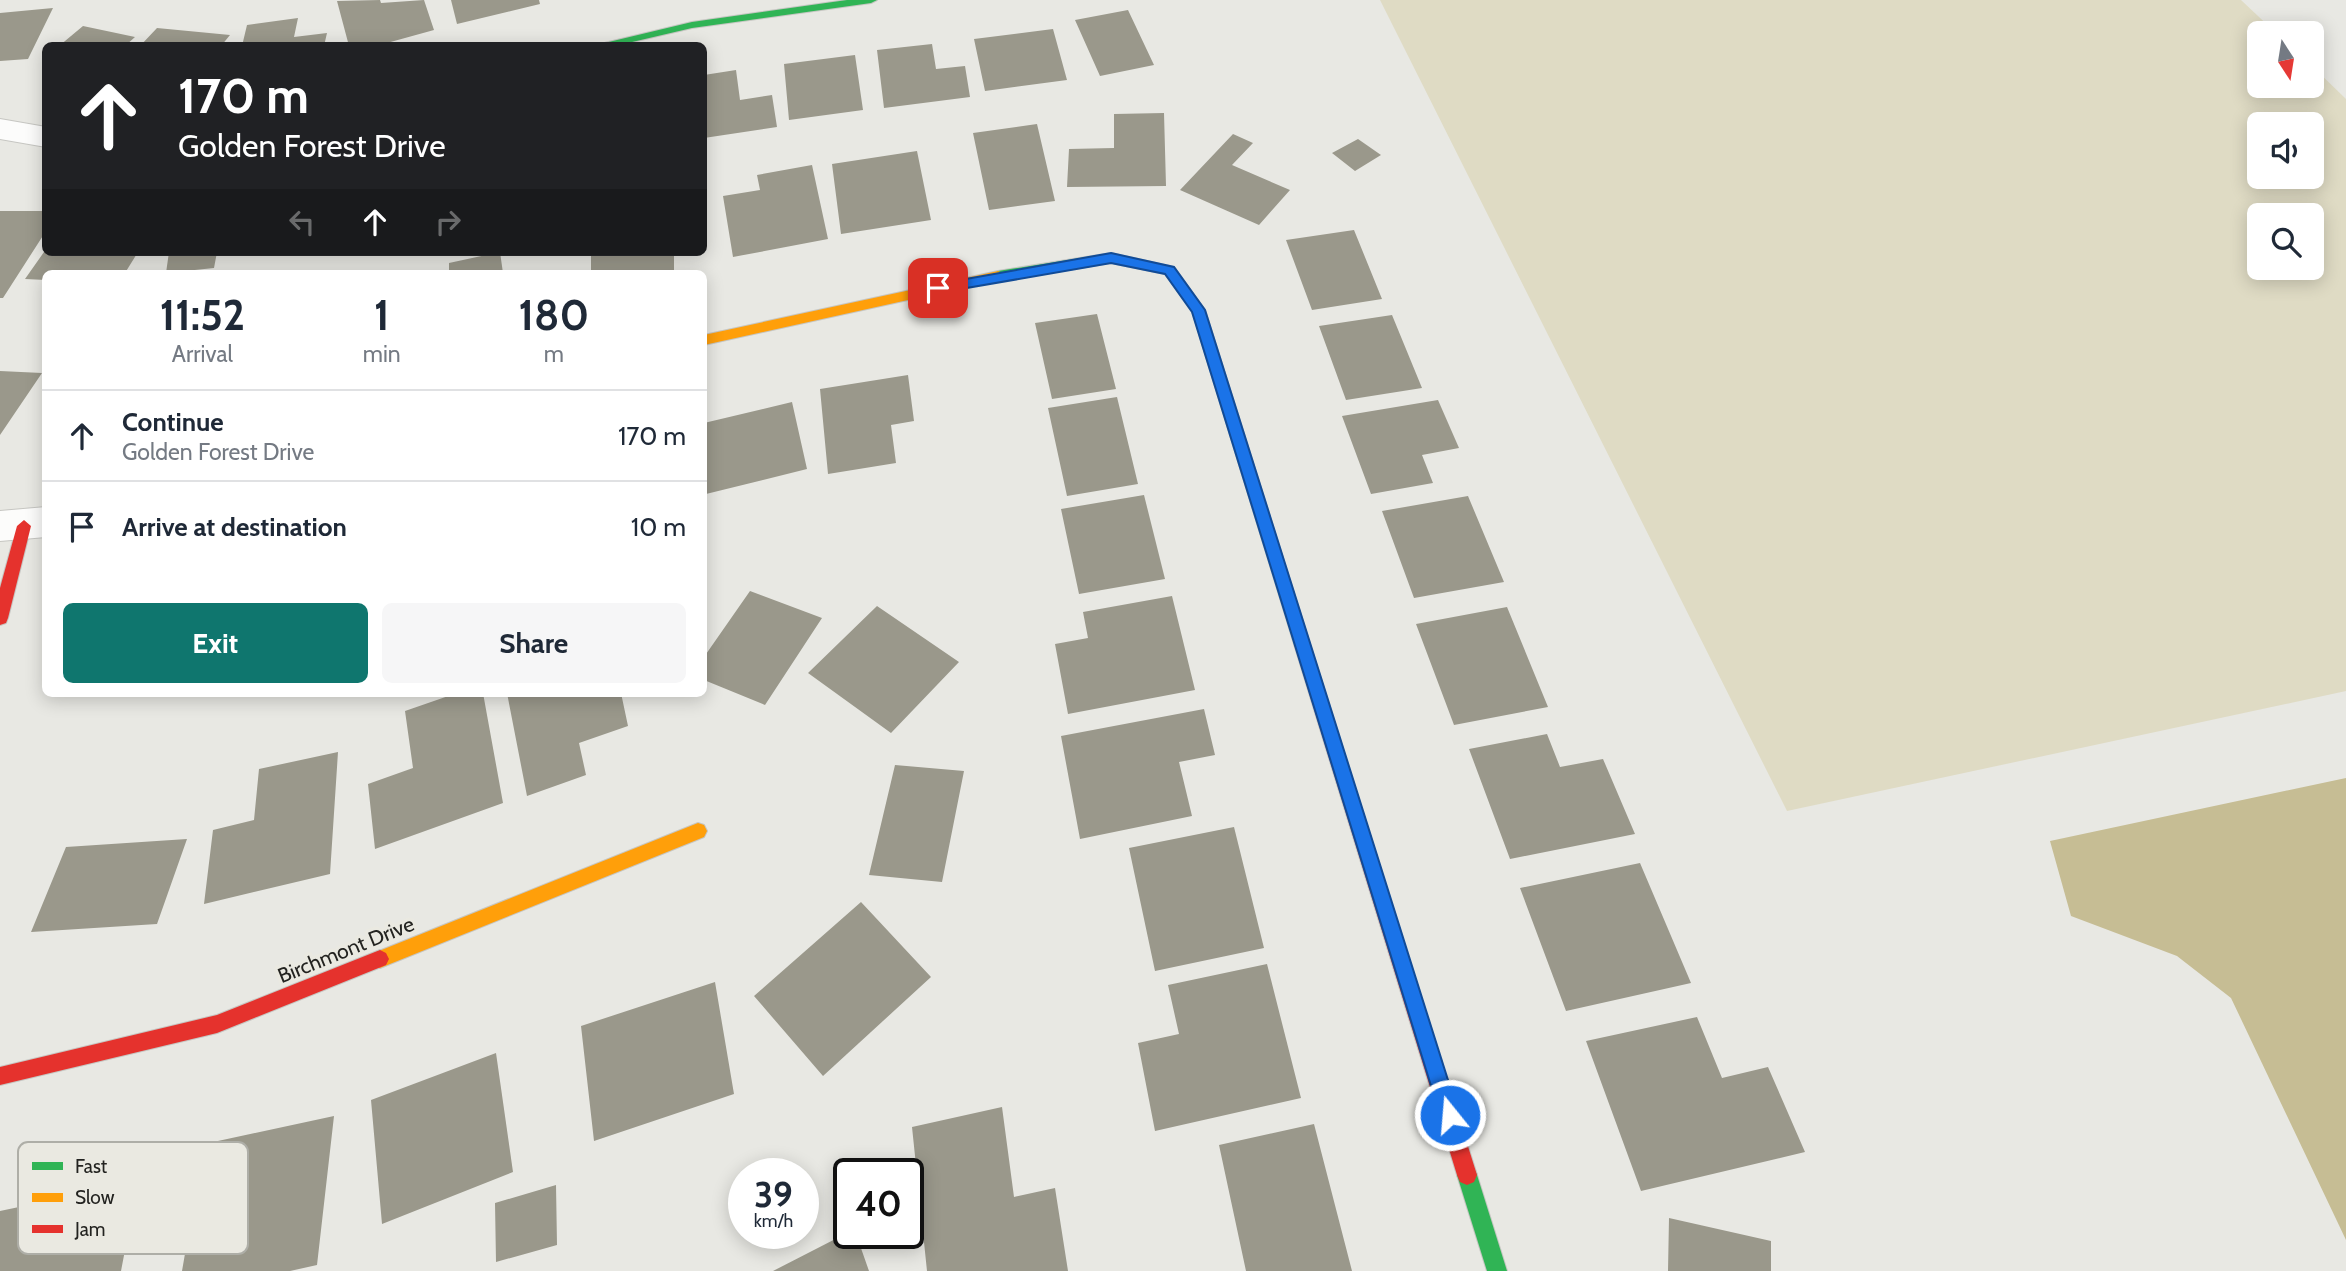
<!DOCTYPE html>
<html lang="en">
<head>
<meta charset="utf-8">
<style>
	body { margin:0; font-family:Cabin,sans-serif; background:#f6f6f7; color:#1f2937; height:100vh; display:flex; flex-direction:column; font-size:26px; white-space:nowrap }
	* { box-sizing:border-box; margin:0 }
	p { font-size:23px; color:#747a83 }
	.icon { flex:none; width:38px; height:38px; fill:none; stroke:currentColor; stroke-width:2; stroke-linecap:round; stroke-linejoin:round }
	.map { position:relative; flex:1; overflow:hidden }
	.side { position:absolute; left:42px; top:270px; width:665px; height:427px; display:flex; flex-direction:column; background:#fff; border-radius:10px; box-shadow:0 4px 18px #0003 }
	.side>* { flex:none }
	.hud { position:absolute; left:42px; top:42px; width:665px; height:214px; border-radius:10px; box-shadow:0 4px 18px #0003; background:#202124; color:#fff; overflow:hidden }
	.needle { width:46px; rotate:168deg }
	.tools { position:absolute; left:2247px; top:21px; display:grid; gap:14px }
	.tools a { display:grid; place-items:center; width:77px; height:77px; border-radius:10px; background:#fff; box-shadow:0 4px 18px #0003; font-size:35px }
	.speed { position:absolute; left:728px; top:1158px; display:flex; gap:14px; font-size:35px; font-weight:700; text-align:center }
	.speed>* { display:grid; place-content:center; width:91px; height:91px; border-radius:50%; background:#fff; box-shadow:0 4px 18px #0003; line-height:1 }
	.speed small { font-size:18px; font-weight:400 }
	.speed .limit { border:4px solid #111; border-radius:10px; background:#fff; color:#111 }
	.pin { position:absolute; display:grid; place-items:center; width:60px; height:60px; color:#fff; margin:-30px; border-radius:14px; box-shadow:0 4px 10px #0006 }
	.me { position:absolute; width:77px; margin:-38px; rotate:343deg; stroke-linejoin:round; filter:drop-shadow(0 0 5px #0008) }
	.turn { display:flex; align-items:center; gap:24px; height:147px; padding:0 21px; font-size:32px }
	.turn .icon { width:91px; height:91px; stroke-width:2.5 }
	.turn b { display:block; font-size:49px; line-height:60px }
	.lanes { display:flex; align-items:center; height:66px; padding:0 21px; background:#0003; justify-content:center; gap:35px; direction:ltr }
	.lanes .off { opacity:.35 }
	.eta { display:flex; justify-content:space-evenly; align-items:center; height:119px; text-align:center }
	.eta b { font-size:42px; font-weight:700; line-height:49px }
	.button { display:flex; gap:14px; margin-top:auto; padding:14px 21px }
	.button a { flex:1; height:80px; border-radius:10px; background:#0f766e; color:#fff; font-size:28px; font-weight:700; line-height:80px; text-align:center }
	.button a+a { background:#f6f6f7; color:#1f2937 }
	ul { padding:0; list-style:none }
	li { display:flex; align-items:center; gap:21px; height:91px; padding:0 21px; border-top:2px solid #e0e1e3 }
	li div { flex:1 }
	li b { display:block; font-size:26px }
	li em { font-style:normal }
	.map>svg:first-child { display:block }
	.green { fill:#dfdbc4; fill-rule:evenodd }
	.water { fill:#c6bd94 }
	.building { fill:#9a988b }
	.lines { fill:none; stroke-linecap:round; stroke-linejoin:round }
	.street-casing { stroke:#c6c6c2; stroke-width:2 }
	.fast-casing { stroke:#c6c6c2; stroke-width:2 }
	.slow-casing { stroke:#c6c6c2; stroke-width:2 }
	.jam-casing { stroke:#c6c6c2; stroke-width:2 }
	.street { fill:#fcfcfb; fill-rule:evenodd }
	.fast { fill:#30b455; fill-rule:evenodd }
	.slow { fill:#ff9f0a; fill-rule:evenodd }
	.jam { fill:#e5322d; fill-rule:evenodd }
	.route { fill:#1a73e8; stroke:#114b97; stroke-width:2 }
	.labels { text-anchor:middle; stroke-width:7; stroke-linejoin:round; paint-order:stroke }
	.street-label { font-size:21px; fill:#232320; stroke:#eae9e1 }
	.key { fill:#eae9e1; stroke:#aeaea7; stroke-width:2 }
	.key-label { font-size:19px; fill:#232320 }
</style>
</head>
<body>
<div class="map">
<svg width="2346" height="1271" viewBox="0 0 2346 1271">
	<rect width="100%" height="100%" fill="#e8e8e3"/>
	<path class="green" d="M1380,0H2241L2276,33H2259V86H2312V66L2346,99V691L1787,811ZM2259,124H2312V177H2259ZM2259,215H2312V268H2259Z"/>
	<path class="water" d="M2346,778V1240L2231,998L2177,956L2071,916L2050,841Z"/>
	<path class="building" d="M380,0L381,3L424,0L434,30L376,46H349L337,1Z
		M451,0H539L540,4L457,24Z
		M53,8L28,59L0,61V13Z
		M1128,10L1154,65L1100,76L1075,20Z
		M298,18L294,37L327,33L324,46H242L247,25Z
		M83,26L135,37L125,46H59Z
		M157,28L230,35L221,46H140Z
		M1053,29L1067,80L985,91L974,39Z
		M932,44L936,69L965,66L970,97L884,108L877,50Z
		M855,55L863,110L789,120L784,64Z
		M736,70L740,100L772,95L777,127L704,138V75Z
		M1164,113L1166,186L1067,187L1069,149L1114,148V114Z
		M1037,124L1055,201L989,210L973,133Z
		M1233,134L1253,143L1232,165L1290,190L1259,225L1180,190Z
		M1358,139L1381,155L1355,171L1332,153Z
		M917,151L931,220L841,234L832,164Z
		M812,165L828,239L733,257L723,196L760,190L757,175Z
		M0,211H46V231L3,298H0Z
		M1354,230L1382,299L1312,310L1286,240Z
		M44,252H138L125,273H46V280L25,279Z
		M169,252H217L214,268L166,273Z
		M500,252L503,273H449V263Z
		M603,252H674V273H591V254Z
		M1097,314L1116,389L1052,399L1035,323Z
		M1392,315L1422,388L1346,400L1319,326Z
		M0,371L42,373L0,435Z
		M908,375L914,421L891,425L896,463L828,474L820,389Z
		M1117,397L1138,484L1067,496L1048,408Z
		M1438,400L1459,448L1422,455L1433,483L1371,494L1342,416Z
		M792,402L807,469L706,494L704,423Z
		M1144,495L1165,579L1079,594L1061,509Z
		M1468,496L1504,582L1414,598L1382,511Z
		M750,591L822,618L765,705L704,680V657Z
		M1172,596L1195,690L1068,714L1055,644L1088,638L1083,612Z
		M877,606L959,662L891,733L808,673Z
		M1507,607L1548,707L1454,725L1416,624Z
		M457,693H483L503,803L375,849L368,784L413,768L405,711Z
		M507,693H621L628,726L579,743L586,775L527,796Z
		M1204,709L1215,755L1179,762L1192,816L1080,839L1061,736Z
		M1547,734L1560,767L1603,759L1635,834L1510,859L1469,749Z
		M338,752L330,874L204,904L213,830L254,820L259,769Z
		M895,765L964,771L942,882L869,875Z
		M1234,827L1264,948L1155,971L1129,848Z
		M187,839L157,924L31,932L66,847Z
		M1640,863L1691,983L1566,1011L1520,888Z
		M861,902L931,977L823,1076L754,996Z
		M1267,964L1301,1098L1155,1131L1138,1043L1179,1034L1168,985Z
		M715,982L734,1094L594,1141L581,1026Z
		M1697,1017L1722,1078L1768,1067L1805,1152L1641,1191L1586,1041Z
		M496,1053L513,1172L382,1224L371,1100Z
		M1002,1107L1014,1197L1055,1188L1068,1271H927L912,1127Z
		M334,1116L317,1265L290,1271H182L204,1144Z
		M1314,1124L1352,1271H1246L1219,1145Z
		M138,1182L121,1271H0V1211Z
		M556,1185L557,1245L496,1262L495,1203Z
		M1669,1218L1771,1241V1271H1668Z
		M849,1232L856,1234L869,1271H773Z"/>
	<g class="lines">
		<g class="street-casing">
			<path id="street" d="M0,119L46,127V147L0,139Z
				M46,507V537L0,541V511Z"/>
		</g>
		<g class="fast-casing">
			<path id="fast" d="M847,0H877L871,3L692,28L615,46H592L692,22Z
				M1111,253L1174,267L1205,310L1310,644L1308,649L1302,651L1296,649L1294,644L1192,311L1165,274L1111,263L998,281L991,276L998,271Z
				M1467,1165L1474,1168L1477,1175L1507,1271H1487L1457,1175L1460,1168Z"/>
		</g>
		<g class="slow-casing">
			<path id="slow" d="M998,271L1003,273V279L704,345V335Z
				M698,823L704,825L707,831L704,837L380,968L374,965L371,959L374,953Z"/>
		</g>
		<g class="jam-casing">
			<path id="jam" d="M24,520L31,526L8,618L6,623L0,625V588L17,526Z
				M1302,637L1308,639L1310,644L1477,1175L1474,1182L1467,1185L1460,1182L1457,1175L1294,644L1296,639Z
				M380,950L386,953L389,959L386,965L217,1033L0,1085V1067L217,1015Z"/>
		</g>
		<use href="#street" class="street"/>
		<use href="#fast" class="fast"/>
		<use href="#slow" class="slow"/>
		<use href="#jam" class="jam"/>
	</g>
	<path class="route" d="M1111,253L1174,267L1205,310L1459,1115L1456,1122L1450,1125L1443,1122L1440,1115L1192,312L1165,274L1111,263L938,293L931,288L938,284Z"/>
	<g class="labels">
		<g class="street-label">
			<text transform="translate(346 950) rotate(-22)" y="7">Birchmont Drive</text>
		</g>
	</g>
	<rect x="18" y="1142" width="230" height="112" rx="10" class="key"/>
	<rect x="32" y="1162" width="31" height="8" fill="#30b455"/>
	<rect x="32" y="1193" width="31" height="9" fill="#ff9f0a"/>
	<rect x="32" y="1225" width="31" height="8" fill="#e5322d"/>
	<g class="key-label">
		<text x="75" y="1173">Fast</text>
		<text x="75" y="1204">Slow</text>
		<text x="75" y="1236">Jam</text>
	</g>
</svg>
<div class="tools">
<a><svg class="needle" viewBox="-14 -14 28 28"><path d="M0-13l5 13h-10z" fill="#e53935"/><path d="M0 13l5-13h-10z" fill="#747a83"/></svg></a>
<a><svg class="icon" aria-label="sound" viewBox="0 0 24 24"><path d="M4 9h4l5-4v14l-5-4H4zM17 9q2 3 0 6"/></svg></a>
<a><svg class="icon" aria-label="search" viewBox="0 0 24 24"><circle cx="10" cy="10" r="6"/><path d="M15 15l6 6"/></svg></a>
</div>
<div class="speed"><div>39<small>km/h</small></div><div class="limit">40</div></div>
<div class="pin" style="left:938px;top:288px;background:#d93025"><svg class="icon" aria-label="arrive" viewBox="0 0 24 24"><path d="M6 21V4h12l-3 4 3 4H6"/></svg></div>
<svg class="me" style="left:1450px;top:1115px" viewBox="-20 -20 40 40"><circle r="17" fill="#1a73e8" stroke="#fff" stroke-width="3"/><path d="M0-11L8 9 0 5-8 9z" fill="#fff"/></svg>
<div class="hud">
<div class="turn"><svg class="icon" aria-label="ahead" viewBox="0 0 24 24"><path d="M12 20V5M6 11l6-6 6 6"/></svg><div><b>170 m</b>Golden Forest Drive</div></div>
<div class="lanes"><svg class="icon off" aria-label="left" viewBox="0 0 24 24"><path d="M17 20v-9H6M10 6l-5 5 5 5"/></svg><svg class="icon" aria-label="ahead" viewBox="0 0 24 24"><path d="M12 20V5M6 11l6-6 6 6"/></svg><svg class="icon off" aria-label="right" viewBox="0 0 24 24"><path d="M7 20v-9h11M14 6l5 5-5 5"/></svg></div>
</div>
<section class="side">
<div class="eta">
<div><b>11:52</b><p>Arrival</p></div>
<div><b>1</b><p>min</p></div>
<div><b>180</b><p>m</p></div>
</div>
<ul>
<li><svg class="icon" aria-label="ahead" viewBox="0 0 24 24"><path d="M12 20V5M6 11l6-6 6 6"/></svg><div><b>Continue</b><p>Golden Forest Drive</p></div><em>170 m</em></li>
<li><svg class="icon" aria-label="arrive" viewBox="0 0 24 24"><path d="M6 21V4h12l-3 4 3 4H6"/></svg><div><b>Arrive at destination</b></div><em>10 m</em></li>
</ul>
<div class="button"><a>Exit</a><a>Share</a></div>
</section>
</div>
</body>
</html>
